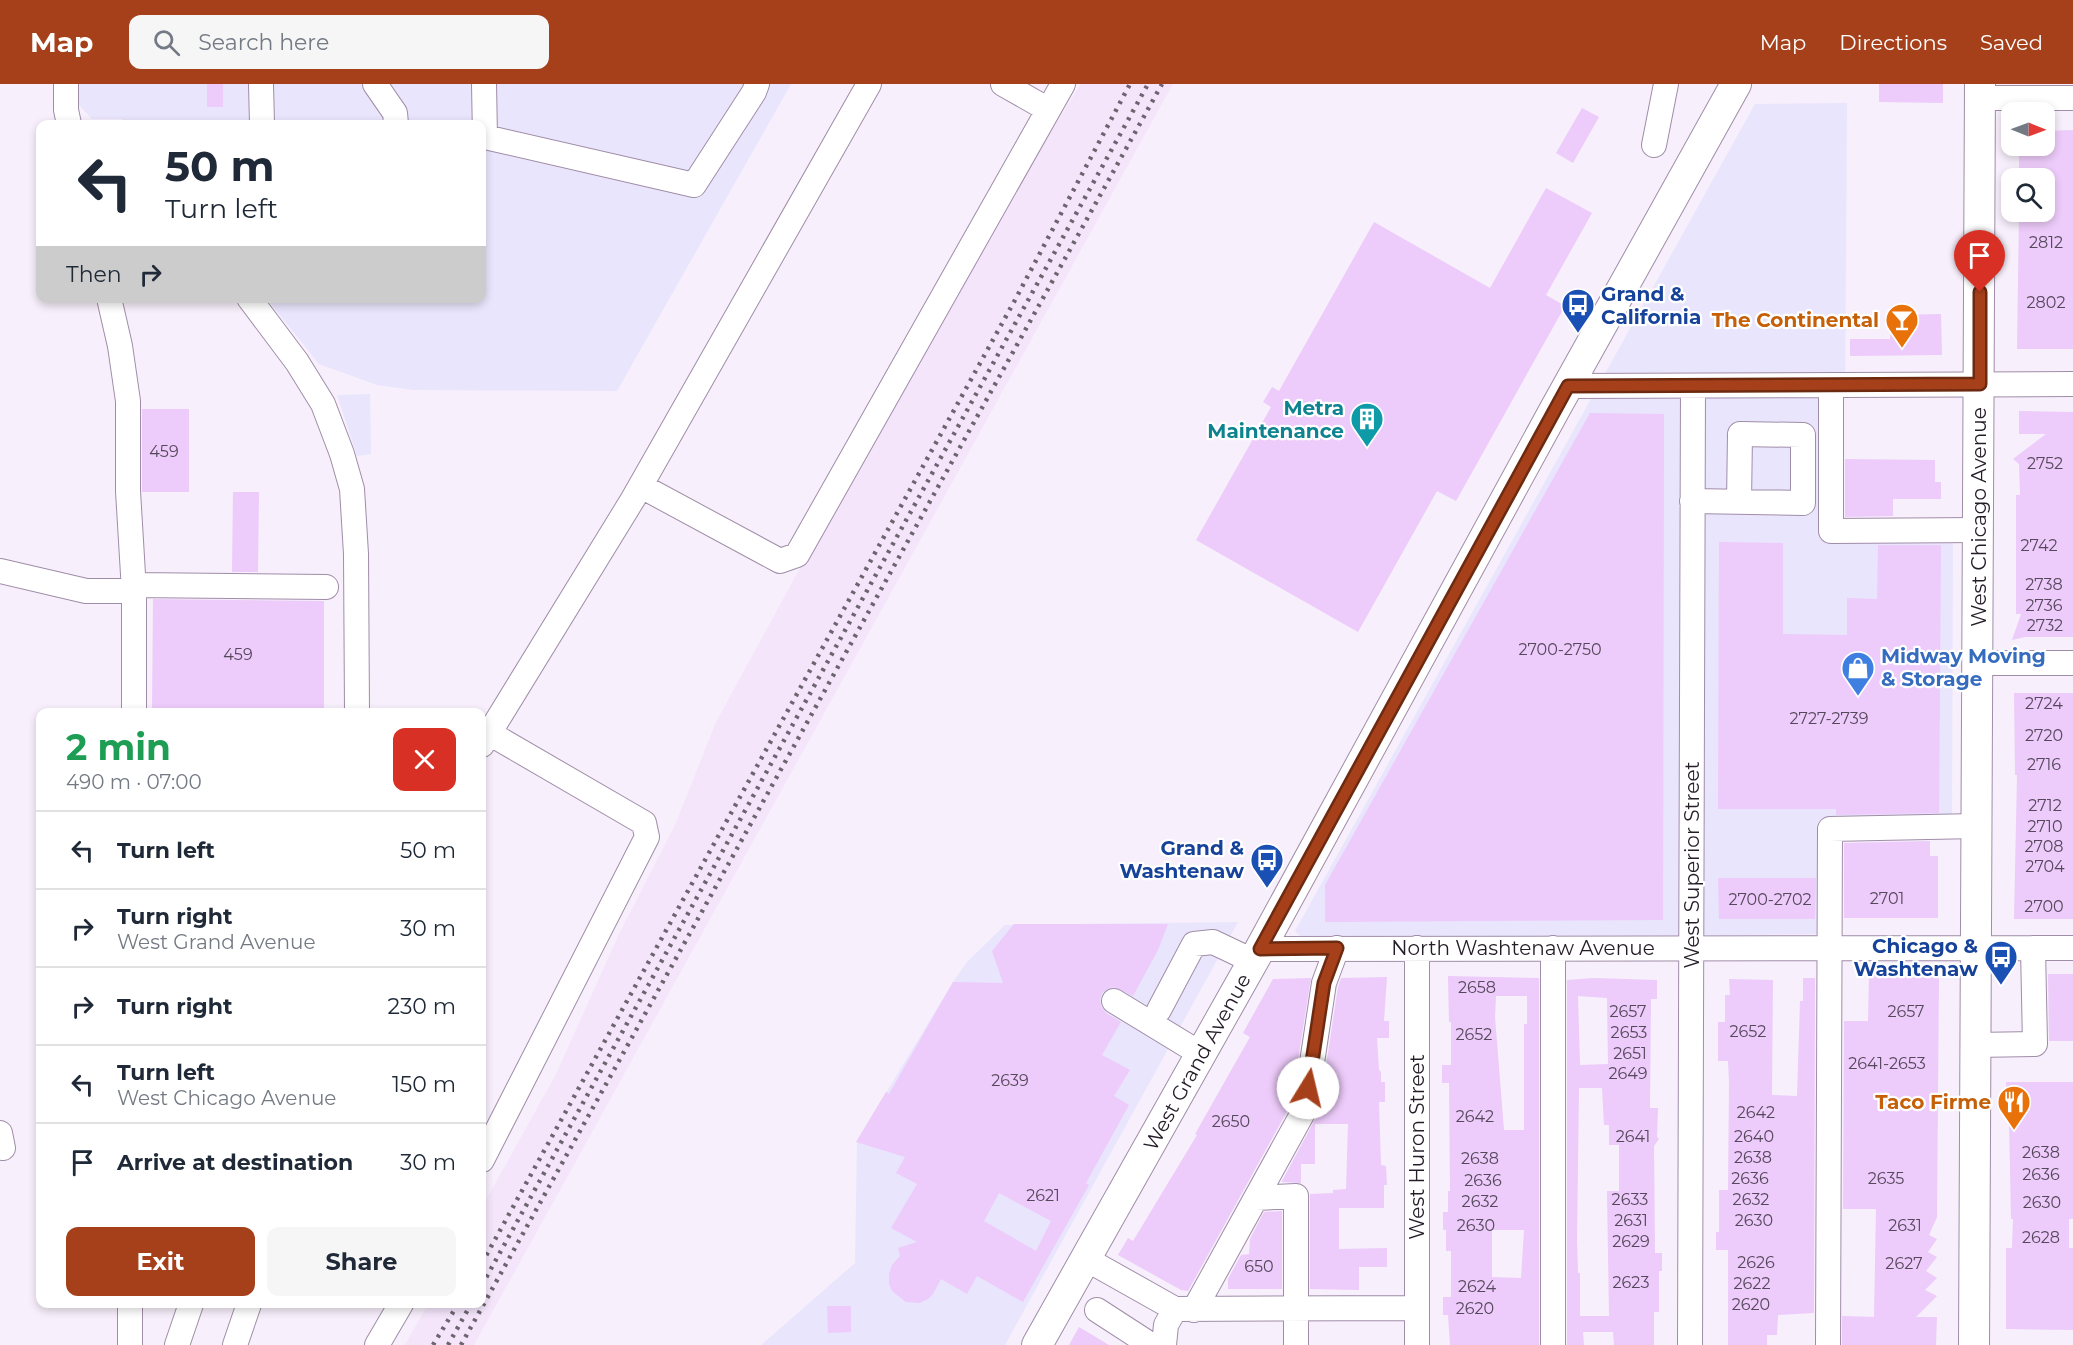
<!DOCTYPE html>
<html lang="en">
<head>
<meta charset="utf-8">
<style>
	body { margin:0; font-family:Montserrat,sans-serif; background:#f6f6f7; color:#1f2937; height:100vh; display:flex; flex-direction:column; font-size:22px; white-space:nowrap }
	* { box-sizing:border-box; margin:0 }
	p { font-size:20px; color:#747a83 }
	.icon { flex:none; width:33px; height:33px; fill:none; stroke:currentColor; stroke-width:2; stroke-linecap:round; stroke-linejoin:round }
	.map { position:relative; flex:1; overflow:hidden }
	.panel { position:absolute; left:36px; top:624px; width:450px; height:600px; display:flex; flex-direction:column; background:#fff; border-radius:12px; box-shadow:0 3px 9px #0003 }
	.panel>* { flex:none }
	.hud { position:absolute; left:36px; top:36px; width:450px; height:183px; border-radius:12px; box-shadow:0 3px 9px #0003; background:#fff; color:#1f2937; overflow:hidden }
	.needle { width:39px; rotate:91deg }
	.buttons { position:absolute; left:2001px; top:18px; display:grid; gap:12px }
	.buttons a { display:grid; place-items:center; width:54px; height:54px; border-radius:12px; background:#fff; box-shadow:0 3px 9px #0003; font-size:30px }
	.pin { position:absolute; display:grid; place-items:center; width:51px; height:51px; color:#fff; margin:-62px -26px; border-radius:50% 50% 50% 0; rotate:-45deg; box-shadow:0 0 6px #0007 }
	.pin .icon { rotate:45deg }
	.me { position:absolute; width:66px; margin:-33px; rotate:9deg; stroke-linejoin:round; filter:drop-shadow(0 0 4px #0008) }
	.turn { display:flex; align-items:center; gap:21px; height:126px; padding:0 30px; font-size:27px }
	.turn .icon { width:78px; height:78px; stroke-width:2.5 }
	.turn b { display:block; font-size:42px; line-height:51px }
	.then { display:flex; align-items:center; height:57px; padding:0 30px; background:#0003; gap:12px; font-size:22px }
	.round { display:grid; place-items:center; flex:none; width:63px; height:63px; border-radius:12px; background:#f6f6f7 }
	.headline { display:flex; align-items:center; justify-content:space-between; height:102px; padding:0 30px }
	h1 { font-size:36px; font-weight:700; line-height:45px; color:#1e9e55 }
	.cta { display:flex; gap:12px; margin-top:auto; padding:12px 30px }
	.cta a { flex:1; height:69px; border-radius:12px; background:#a6401a; color:#fff; font-size:24px; font-weight:700; line-height:69px; text-align:center }
	.cta a+a { background:#f6f6f7; color:#1f2937 }
	ul { padding:0; list-style:none }
	li { display:flex; align-items:center; gap:18px; height:78px; padding:0 30px; border-top:2px solid #e0e1e3 }
	li div { flex:1 }
	li b { display:block; font-size:22px }
	li em { font-style:normal }
	header { display:flex; align-items:center; gap:36px; box-sizing:border-box; height:84px; padding:0 30px; background:#a6401a; color:#fff }
	header strong { font-size:28px }
	nav { display:flex; gap:33px; margin-inline-start:auto; font-size:21px }
	.search { width:420px; height:54px; background:#f6f6f7; display:flex; align-items:center; gap:15px; box-sizing:border-box; padding:0 21px; border-radius:12px; color:#747a83; font-size:22px }
	.map>svg:first-child { display:block }
	.built { fill:#f4e5fb }
	.industrial { fill:#e9e5fc }
	.building { fill:#edcbfa; fill-rule:evenodd }
	.lines { fill:none; stroke-linecap:round; stroke-linejoin:round }
	.minor-casing { stroke:#a08da8; stroke-width:26 }
	.major-casing { stroke:#a08da8; stroke-width:32 }
	.minor { stroke:#fff; stroke-width:24 }
	.major { stroke:#fff; stroke-width:30 }
	.rail { stroke:#6c646f; stroke-width:4.5; stroke-dasharray:3 6; stroke-linecap:butt }
	.route-casing { stroke:#6c2a11; stroke-width:15 }
	.route { stroke:#a6401a; stroke-width:10 }
	.labels { text-anchor:middle; stroke-width:4.5; stroke-linejoin:round; paint-order:stroke }
	.number-label { font-size:16px; fill:#56485c }
	.transit-label { font-size:20px; font-weight:bold; fill:#164399; stroke:#fff; text-anchor:end }
	.food-label { font-size:20px; font-weight:bold; fill:#c56008; stroke:#fff; text-anchor:end }
	.culture-label { font-size:20px; font-weight:bold; fill:#0d838f; stroke:#fff; text-anchor:end }
	.street-label { font-size:20px; fill:#241c27; stroke:#fff }
	.shop-label { font-size:20px; font-weight:bold; fill:#366cbe; stroke:#fff; text-anchor:start }
</style>
</head>
<body>
<header>
<strong>Map</strong>
<div class="search"><svg class="icon" aria-label="search" viewBox="0 0 24 24"><circle cx="10" cy="10" r="6"/><path d="M15 15l6 6"/></svg>Search here</div>
<nav><a>Map</a><a>Directions</a><a>Saved</a></nav>
</header>
<div class="map">
<svg width="2073" height="1261" viewBox="0 0 2073 1261">
	<rect width="100%" height="100%" fill="#f7effb"/>
	<path class="built" d="M1081,0H1173L474,1261H405L428,1220H482V1123L556,990L619,850L675,741L716,638L957,196Z"/>
	<path class="industrial" d="M78,0H791L617,307L413,306L377,301L319,280L267,215L482,214V40H127L122,35H92L77,19Z
		M1847,19L1845,314H1831V446H1953L1952,743L1830,745V850L1303,855L1295,847L1755,20Z
		M370,310L371,370L357,372L337,311Z
		M1238,838L1005,1261H761L855,1179L857,1057L953,898L967,878L1005,841Z"/>
	<path class="building" d="M207,0H223V23H207Z
		M1879,0H1943V19L1879,18Z
		M1582,24L1599,33L1573,79L1556,69Z
		M2073,46V265H2017L2019,128H2044V94H2019V62H2044V47Z
		M1546,104L1592,129L1546,211L1565,222L1456,417L1437,407L1358,548L1196,456L1271,323L1263,318L1272,303L1279,307L1374,138L1490,204Z
		M1941,230L1942,271L1850,272V255H1890V251H1896V231Z
		M142,325H189V408H142Z
		M2019,327L2073,328V553H2025L2012,556L2021,530H2016V411H2020L2019,380L2013,375L2046,350H2019Z
		M1590,329L1664,330L1663,836L1325,838V801Z
		M1845,375L1935,376V398H1941V415H1893V432L1845,433Z
		M233,408H259L258,488H232Z
		M1719,458L1783,459V550L1847,551V514L1877,515L1878,461H1941L1939,729L1836,731V725H1718Z
		M153,515L324,517V628H152Z
		M2014,609H2073V835H2014L2017,691H2015Z
		M1930,757V772H1938V834H1844V759Z
		M1718,794H1816L1815,835H1719Z
		M1014,840H1168L1158,866L1133,912L1114,903L1107,905L1102,909L1100,916L1101,923L1106,929L1121,938L1102,971L1130,986L1114,1012L1129,1021L1086,1099L1089,1101L1023,1218L977,1192L967,1210L941,1195L933,1210L928,1215L919,1219L906,1218L892,1207L889,1200V1190L892,1181L900,1172L898,1164L917,1158L891,1144L917,1100L896,1089L905,1073L856,1058L886,1008L889,1010L953,898L1003,899L992,867ZM999,1109L1051,1137L1036,1167L984,1137Z
		M2048,890H2073V957H2049Z
		M1869,891H1939L1937,1133L1929,1151L1937,1155L1928,1168L1937,1173L1926,1187L1937,1194L1925,1206L1937,1212L1916,1233H1937L1936,1261H1842V1232L1874,1233L1876,1125H1843L1844,937H1868Z
		M1448,892L1539,894V1261H1450L1448,1231H1443V1213H1451V1167H1446V1146H1443V1128H1448V1107H1450L1449,999H1442V981H1451V938H1449ZM1496,912H1527V940H1524V1046H1504L1495,933ZM1492,1146H1524L1521,1194L1492,1193Z
		M1387,893L1384,937H1389V954H1377L1379,986L1381,988V998H1385V1018H1379L1381,1081L1386,1082L1387,1101H1384V1124H1339V1165L1387,1164V1183H1359V1206L1310,1205V1110L1333,1109V1106L1346,1105L1348,1040H1315V1080H1301V1099L1282,1098V1097L1319,1028L1338,903L1341,894Z
		M1311,894L1291,1020L1188,1207L1181,1206L1118,1171L1128,1154L1133,1157L1197,1051L1195,1050L1250,953L1243,949L1273,895Z
		M1593,894L1657,896V915H1651L1650,1024H1658L1657,1053L1659,1055L1654,1062L1655,1169H1662V1187H1659V1228H1654V1261H1614L1613,1248H1583L1584,1261H1567V896ZM1578,912L1607,914L1608,980L1580,981ZM1579,1004H1602L1604,1041H1609V1061H1619V1107H1607L1609,1232H1580V1189H1578L1577,1155Z
		M1803,894H1815L1814,1229L1778,1231L1777,1251H1767V1261H1728V1166H1716V1148H1719V1106H1728L1729,998L1728,977H1718V938H1725V911H1730L1729,895L1773,896L1772,1011L1797,1012L1800,917H1803Z
		M2006,998H2073V1135H2069V1164H2073V1246L2006,1245V1164H2012L2013,1135H2011L2009,1036Z
		M1282,1127V1205H1228V1195L1241,1171L1249,1170L1250,1155L1264,1128Z
		M827,1222H851V1248L828,1249Z
		M1079,1243L1109,1261H1069Z"/>
	<g class="lines">
		<g class="minor-casing">
			<path id="minor" d="M66,0V26L69,40
				M261,0L262,40
				M375,0L395,29L396,40
				M484,0L485,53L694,101L754,8L757,0
				M1003,0L1047,25
				M1980,14H2073
				M1654,61L1666,0
				M109,214L120,262L128,317V407L134,507V628
				M249,214L297,278L323,320L342,370L352,405L356,470L357,628
				M1831,301V447L1979,446
				M1568,302L2073,300
				M641,402L780,477L797,471L1063,0
				M1692,417L1803,419V351L1740,350L1739,418
				M0,487L86,507H134
				M134,501L326,503
				M1978,579H2073
				M482,661L633,415L869,0
				M1417,864V1261
				M1260,865L2073,864
				M1114,917L1201,970
				M1159,926L1194,860L1213,858L1253,877
				M1976,961L2035,960L2033,864
				M0,1049L3,1064
				M482,1076L647,753L644,739L489,649
				M1256,1114L1296,1112V1261
				M1086,1175L1175,1225L1417,1224
				M1097,1226L1151,1261
				M1194,1226L1305,1025L1324,899L1337,864
				M130,1261V1220
				M177,1261L191,1220
				M235,1261L249,1220
				M377,1261L401,1220
				M1164,1261L1166,1241L1175,1225
				M1553,1261V864
				M1690,1261L1693,302
				M1828,1261L1830,745L1977,742"/>
		</g>
		<g class="major-casing">
			<path id="major" d="M1037,1261L1260,865L1555,325L1736,0
				M1974,1261L1980,0"/>
		</g>
		<use href="#minor" class="minor"/>
		<use href="#major" class="major"/>
		<path class="rail" d="M482,1179L1015,216L1130,0
			M482,1201L1148,0
			M433,1261L458,1220
			M448,1261L471,1220
			M461,1261L1162,0"/>
	</g>
	<g class="lines">
		<g class="route-casing">
			<path id="route" d="M1308,1004L1324,899L1337,864L1260,865L1568,302L1980,300V208"/>
		</g>
		<use href="#route" class="route"/>
	</g>
	<defs>
		<g id="bus-pin" transform="scale(1.725)"><path d="M0 17L-7.5 6A9.5 9.5 0 1 1 7.5 6Z" fill="#1a4fb4" stroke="#fff"/><path d="M-5-6H5V4H4V6H2V4H-2V6H-4V4H-5ZM-3.5-4V0h7V-4ZM-3.5 1.2v1.5H-2V1.2ZM2 1.2v1.5H3.5V1.2Z" fill="#fff"/></g>
		<g id="bar-pin" transform="scale(1.725)"><path d="M0 17L-7.5 6A9.5 9.5 0 1 1 7.5 6Z" fill="#e8710a" stroke="#fff"/><path d="M-6-5H6L.8 .8V4.5H3.5V6h-7V4.5H-.8V.8Z" fill="#fff"/></g>
		<g id="building-pin" transform="scale(1.725)"><path d="M0 17L-7.5 6A9.5 9.5 0 1 1 7.5 6Z" fill="#0f9aa8" stroke="#fff"/><path d="M-4-6H4V6H1V3H-1V6H-4ZM-2.5-4.3h1.7v1.8h-1.7ZM.8-4.3h1.7v1.8H.8ZM-2.5-1h1.7V.8h-1.7ZM.8-1h1.7V.8H.8Z" fill="#fff"/></g>
		<g id="shop-pin" transform="scale(1.725)"><path d="M0 17L-7.5 6A9.5 9.5 0 1 1 7.5 6Z" fill="#3f7fe0" stroke="#fff"/><path d="M-5-2.5h2.3a2.7 3.5 0 0 1 5.4 0H5L5.5 6h-11ZM-1.5-2.5h3a1.5 2.3 0 0 0-3 0Z" fill="#fff"/></g>
		<g id="restaurant-pin" transform="scale(1.725)"><path d="M0 17L-7.5 6A9.5 9.5 0 1 1 7.5 6Z" fill="#e8710a" stroke="#fff"/><path d="M-5-6h1v4h1v-4h1v4h1v-4h1v5L-1.5 .5V6h-2V.5L-5-1ZM5-6V6H3V1.5H1.5Q1.5-4 5-6Z" fill="#fff"/></g>
	</defs>
	<g fill-rule="evenodd">
		<use href="#bus-pin" x="1578" y="221"/>
		<use href="#bar-pin" x="1902" y="236"/>
		<use href="#building-pin" x="1367" y="335"/>
		<use href="#shop-pin" x="1858" y="584"/>
		<use href="#bus-pin" x="1267" y="776"/>
		<use href="#bus-pin" x="2001" y="873"/>
		<use href="#restaurant-pin" x="2014" y="1018"/>
	</g>
	<g class="labels">
		<g class="number-label">
			<text x="2046" y="164">2812</text>
			<text x="2046" y="224">2802</text>
			<text x="164" y="373">459</text>
			<text x="2045" y="385">2752</text>
			<text x="2039" y="467">2742</text>
			<text x="2044" y="506">2738</text>
			<text x="2044" y="527">2736</text>
			<text x="2045" y="547">2732</text>
			<text x="1560" y="571">2700-2750</text>
			<text x="238" y="576">459</text>
			<text x="2044" y="625">2724</text>
			<text x="1829" y="640">2727-2739</text>
			<text x="2044" y="657">2720</text>
			<text x="2044" y="686">2716</text>
			<text x="2045" y="727">2712</text>
			<text x="2045" y="748">2710</text>
			<text x="2044" y="768">2708</text>
			<text x="2045" y="788">2704</text>
			<text x="1887" y="820">2701</text>
			<text x="1770" y="821">2700-2702</text>
			<text x="2044" y="828">2700</text>
			<text x="1477" y="909">2658</text>
			<text x="1628" y="933">2657</text>
			<text x="1906" y="933">2657</text>
			<text x="1748" y="953">2652</text>
			<text x="1629" y="954">2653</text>
			<text x="1474" y="956">2652</text>
			<text x="1630" y="975">2651</text>
			<text x="1887" y="985">2641-2653</text>
			<text x="1628" y="995">2649</text>
			<text x="1010" y="1002">2639</text>
			<text x="1756" y="1034">2642</text>
			<text x="1475" y="1038">2642</text>
			<text x="1231" y="1043">2650</text>
			<text x="1633" y="1058">2641</text>
			<text x="1754" y="1058">2640</text>
			<text x="2041" y="1074">2638</text>
			<text x="1753" y="1079">2638</text>
			<text x="1480" y="1080">2638</text>
			<text x="2041" y="1096">2636</text>
			<text x="1750" y="1100">2636</text>
			<text x="1886" y="1100">2635</text>
			<text x="1483" y="1102">2636</text>
			<text x="1043" y="1117">2621</text>
			<text x="1630" y="1121">2633</text>
			<text x="1751" y="1121">2632</text>
			<text x="1480" y="1123">2632</text>
			<text x="2042" y="1124">2630</text>
			<text x="1631" y="1142">2631</text>
			<text x="1754" y="1142">2630</text>
			<text x="1476" y="1147">2630</text>
			<text x="1905" y="1147">2631</text>
			<text x="2041" y="1159">2628</text>
			<text x="1631" y="1163">2629</text>
			<text x="1756" y="1184">2626</text>
			<text x="1904" y="1185">2627</text>
			<text x="1259" y="1188">650</text>
			<text x="1631" y="1204">2623</text>
			<text x="1752" y="1205">2622</text>
			<text x="1477" y="1208">2624</text>
			<text x="1751" y="1226">2620</text>
			<text x="1475" y="1230">2620</text>
		</g>
		<g class="transit-label">
			<text x="1601" y="217" text-anchor="start">Grand &amp;<tspan x="1601" dy="23">California</tspan></text>
			<text x="1244" y="771">Grand &amp;<tspan x="1244" dy="23">Washtenaw</tspan></text>
			<text x="1978" y="869">Chicago &amp;<tspan x="1978" dy="23">Washtenaw</tspan></text>
		</g>
		<g class="food-label">
			<text x="1879" y="243">The Continental</text>
			<text x="1991" y="1025">Taco Firme</text>
		</g>
		<g class="culture-label">
			<text x="1344" y="331">Metra<tspan x="1344" dy="23">Maintenance</tspan></text>
		</g>
		<g class="street-label">
			<text transform="translate(1979 433) rotate(-90)" y="7">West Chicago Avenue</text>
			<text transform="translate(1692 781) rotate(-90)" y="7">West Superior Street</text>
			<text x="1523" y="871">North Washtenaw Avenue</text>
			<text transform="translate(1197 978) rotate(-61)" y="7">West Grand Avenue</text>
			<text transform="translate(1417 1063) rotate(-90)" y="7">West Huron Street</text>
		</g>
		<g class="shop-label">
			<text x="1881" y="579">Midway Moving<tspan x="1881" dy="23">&amp; Storage</tspan></text>
		</g>
	</g>
</svg>
<div class="buttons">
<a><svg class="needle" viewBox="-14 -14 28 28"><path d="M0-13l5 13h-10z" fill="#e53935"/><path d="M0 13l5-13h-10z" fill="#747a83"/></svg></a>
<a><svg class="icon" aria-label="search" viewBox="0 0 24 24"><circle cx="10" cy="10" r="6"/><path d="M15 15l6 6"/></svg></a>
</div>
<div class="pin" style="left:1980px;top:208px;background:#d93025"><svg class="icon" aria-label="arrive" viewBox="0 0 24 24"><path d="M6 21V4h12l-3 4 3 4H6"/></svg></div>
<svg class="me" style="left:1308px;top:1004px" viewBox="-20 -20 40 40"><circle r="19" fill="#fff"/><path d="M0-13L10 11 0 6-10 11z" fill="#a6401a"/></svg>
<div class="hud">
<div class="turn"><svg class="icon" aria-label="left" viewBox="0 0 24 24"><path d="M17 20v-9H6M10 6l-5 5 5 5"/></svg><div><b>50 m</b>Turn left</div></div>
<div class="then">Then<svg class="icon" aria-label="right" viewBox="0 0 24 24"><path d="M7 20v-9h11M14 6l5 5-5 5"/></svg></div>
</div>
<section class="panel">
<div class="headline"><div><h1>2 min</h1><p>490 m · 07:00</p></div><a class="round" style="background:#d93025;color:#fff"><svg class="icon" aria-label="close" viewBox="0 0 24 24"><path d="M6 6l12 12M18 6L6 18"/></svg></a></div>
<ul>
<li><svg class="icon" aria-label="left" viewBox="0 0 24 24"><path d="M17 20v-9H6M10 6l-5 5 5 5"/></svg><div><b>Turn left</b></div><em>50 m</em></li>
<li><svg class="icon" aria-label="right" viewBox="0 0 24 24"><path d="M7 20v-9h11M14 6l5 5-5 5"/></svg><div><b>Turn right</b><p>West Grand Avenue</p></div><em>30 m</em></li>
<li><svg class="icon" aria-label="right" viewBox="0 0 24 24"><path d="M7 20v-9h11M14 6l5 5-5 5"/></svg><div><b>Turn right</b></div><em>230 m</em></li>
<li><svg class="icon" aria-label="left" viewBox="0 0 24 24"><path d="M17 20v-9H6M10 6l-5 5 5 5"/></svg><div><b>Turn left</b><p>West Chicago Avenue</p></div><em>150 m</em></li>
<li><svg class="icon" aria-label="arrive" viewBox="0 0 24 24"><path d="M6 21V4h12l-3 4 3 4H6"/></svg><div><b>Arrive at destination</b></div><em>30 m</em></li>
</ul>
<div class="cta"><a>Exit</a><a>Share</a></div>
</section>
</div>
</body>
</html>
